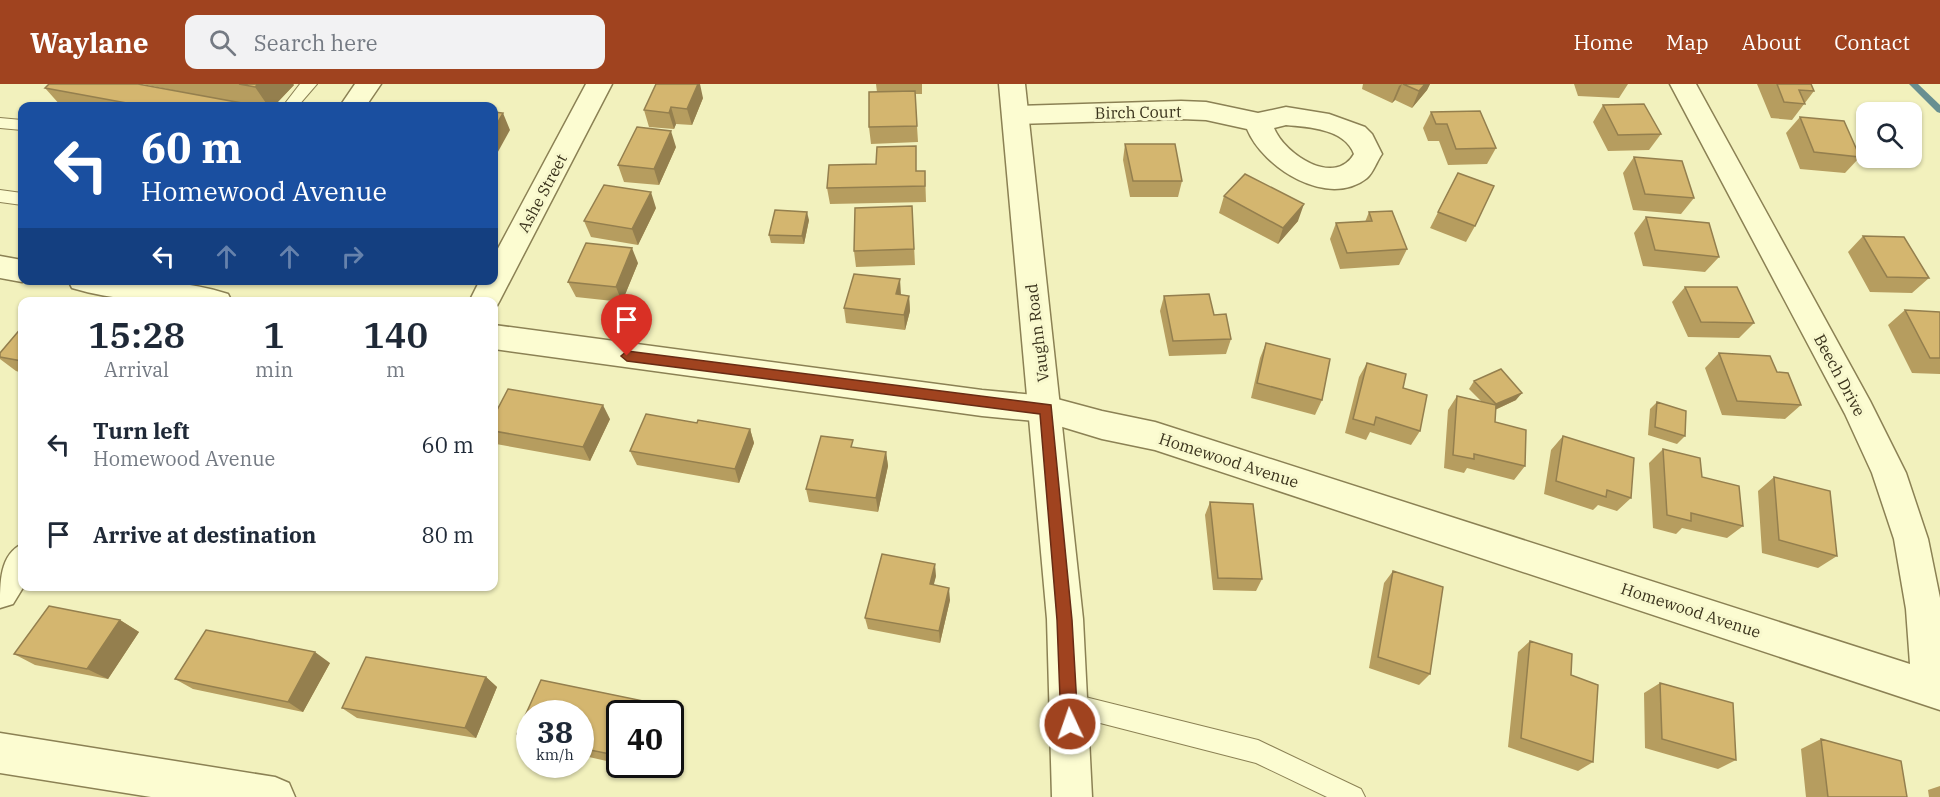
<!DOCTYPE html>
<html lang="en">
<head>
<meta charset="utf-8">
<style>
	body { margin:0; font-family:"IBM Plex Serif",serif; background:#f2f2f3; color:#1f2937; height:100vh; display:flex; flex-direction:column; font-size:22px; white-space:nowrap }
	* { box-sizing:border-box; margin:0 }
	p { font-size:20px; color:#747a83 }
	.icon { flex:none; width:33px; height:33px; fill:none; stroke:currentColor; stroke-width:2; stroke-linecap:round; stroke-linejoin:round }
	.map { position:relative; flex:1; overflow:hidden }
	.side { position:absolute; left:18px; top:213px; width:480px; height:294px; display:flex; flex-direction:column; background:#fff; border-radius:12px; box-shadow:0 2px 4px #0004 }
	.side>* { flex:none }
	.guide { position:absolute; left:18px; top:18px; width:480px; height:183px; border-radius:12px; box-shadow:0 2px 4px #0004; background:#1a4fa0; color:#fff; overflow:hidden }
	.fabs { position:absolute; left:1856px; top:18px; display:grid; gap:12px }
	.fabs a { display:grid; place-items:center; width:66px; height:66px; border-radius:12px; background:#fff; box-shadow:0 2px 4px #0004; font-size:30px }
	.speed { position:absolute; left:516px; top:616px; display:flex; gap:12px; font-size:30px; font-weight:700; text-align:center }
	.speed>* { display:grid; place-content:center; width:78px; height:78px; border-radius:50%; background:#fff; box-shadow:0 2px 4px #0004; line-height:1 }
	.speed small { font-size:15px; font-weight:400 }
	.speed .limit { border:3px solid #111; border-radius:9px; background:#fff; color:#111 }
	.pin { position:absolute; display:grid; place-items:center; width:51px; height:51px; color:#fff; margin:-62px -26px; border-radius:50% 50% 50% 0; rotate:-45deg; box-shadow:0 0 6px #0007 }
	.pin .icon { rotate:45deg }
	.me { position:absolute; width:66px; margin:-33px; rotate:357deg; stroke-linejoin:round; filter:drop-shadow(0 0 4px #0008) }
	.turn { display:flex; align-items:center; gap:21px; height:126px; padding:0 24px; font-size:27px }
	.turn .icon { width:78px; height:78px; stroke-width:2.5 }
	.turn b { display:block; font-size:42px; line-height:51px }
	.lanes { display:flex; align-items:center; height:57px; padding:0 24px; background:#0003; justify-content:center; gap:30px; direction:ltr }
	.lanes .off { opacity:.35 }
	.eta { display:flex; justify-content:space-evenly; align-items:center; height:102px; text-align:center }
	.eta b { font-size:36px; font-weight:600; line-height:42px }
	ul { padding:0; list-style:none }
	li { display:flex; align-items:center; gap:18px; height:90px; padding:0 24px }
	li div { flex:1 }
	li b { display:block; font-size:22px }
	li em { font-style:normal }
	header { display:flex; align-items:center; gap:36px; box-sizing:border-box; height:84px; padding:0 30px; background:#a0431f; color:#fff }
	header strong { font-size:28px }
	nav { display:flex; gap:33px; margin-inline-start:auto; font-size:21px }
	.search { width:420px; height:54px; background:#f2f2f3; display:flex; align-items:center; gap:15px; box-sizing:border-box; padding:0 21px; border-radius:12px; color:#747a83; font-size:22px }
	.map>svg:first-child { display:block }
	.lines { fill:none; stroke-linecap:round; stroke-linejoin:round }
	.stream { fill:#688f91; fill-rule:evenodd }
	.service-casing { stroke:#8b8154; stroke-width:2 }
	.minor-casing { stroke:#8b8154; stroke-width:3 }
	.tertiary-casing { stroke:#8b8154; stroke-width:3 }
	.service { fill:#fcfcd1; fill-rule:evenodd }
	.minor { fill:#fcfcd1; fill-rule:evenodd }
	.tertiary { fill:#fcfcd1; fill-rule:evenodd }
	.wall { fill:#b69d5f }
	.shaded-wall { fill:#947f4e }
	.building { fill:#d4b66f; stroke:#947f4e; stroke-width:1.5 }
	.route { fill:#a0431f; stroke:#682c14; stroke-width:1.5 }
	.labels { text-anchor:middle; stroke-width:6; stroke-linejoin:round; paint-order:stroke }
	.street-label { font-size:16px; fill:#39321b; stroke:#f8f8cd }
</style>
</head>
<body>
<header>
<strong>Waylane</strong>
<div class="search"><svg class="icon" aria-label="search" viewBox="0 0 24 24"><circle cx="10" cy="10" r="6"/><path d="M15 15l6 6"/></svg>Search here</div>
<nav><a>Home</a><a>Map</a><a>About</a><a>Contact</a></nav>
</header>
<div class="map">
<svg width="1940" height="713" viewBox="0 0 1940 713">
	<rect width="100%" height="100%" fill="#f2f1bd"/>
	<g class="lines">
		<path class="stream" d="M1909,0H1918L1940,21V29L1937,28Z"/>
		<g class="service-casing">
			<path id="service" d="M300,0H317L298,22H283Z
				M0,34L22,36V46L0,44Z
				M0,106L22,109V121L0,118Z
				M1069,609L1258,656L1361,705L1365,713H1327L1256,679L1069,631L1061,628L1058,620L1061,612Z"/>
		</g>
		<g class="minor-casing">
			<path id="minor" d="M355,0H381L366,22H340Z
				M586,0H612L499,218L494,227V218H469L480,196H494V172Z
				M1670,0H1696L1870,317L1906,389L1928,455L1940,514V626L1155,366L1102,355L1046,338L982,332L494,265V241L982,306L1046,312L1102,327L1155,338L1910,580L1906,525L1894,455L1872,389L1845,330Z
				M1181,17L1206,18L1258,29L1286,23L1329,30L1365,43L1372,50L1382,70C1377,77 1373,89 1367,94C1328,125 1263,84 1247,45L1206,36L1181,35L1017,40L1008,37L1004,31L1008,25L1017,22ZM1286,41C1309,43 1345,45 1354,70C1335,103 1285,71 1274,44Z
				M0,172L22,176V196H27L22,198L0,194Z
				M68,196C121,196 176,193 228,210L232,218C178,218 124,220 72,204Z
				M22,460L24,502L13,520L0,524C0,497 0,471 22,460Z
				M0,649L275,693L289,699L295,713H151L0,689Z"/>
		</g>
		<g class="tertiary-casing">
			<path id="tertiary" d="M999,0H1025L1083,535L1092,713H1052L1047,535Z"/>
		</g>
		<use href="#service" class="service"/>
		<use href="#minor" class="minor"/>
		<use href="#tertiary" class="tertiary"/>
	</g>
	<path class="wall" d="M142,0H293L294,1L274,22H61L45,4L182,8Z
		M876,0H922V10H915L918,58L871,60L869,43L877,8Z
		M1363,0H1430L1427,6L1412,24L1395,16L1392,19L1362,5Z
		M1574,0H1628L1619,14L1578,12Z
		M1757,0H1811L1814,7L1792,36L1771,34Z
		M703,14L692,41L676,40L674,45L649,43L644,26Z
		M1603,21L1661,50L1649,66L1608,67L1593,38Z
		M1431,28L1496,64L1487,80L1448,81L1439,57H1428L1423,44Z
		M1800,33L1860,73L1845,89L1800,85L1786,49Z
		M1125,60L1182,97L1178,113H1130L1123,76Z
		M676,63L659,101L624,98L618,81Z
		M1634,73L1694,114L1681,130L1633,126L1623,89Z
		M917,87H925L926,118L830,120L827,104Z
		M1458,89L1475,142L1466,158L1430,144Z
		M1224,112L1298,137L1278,160L1219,129Z
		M912,122L915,181L856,183L854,167Z
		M656,124L638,161L591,153L584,137Z
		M1369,128L1407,165L1399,181L1340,185L1330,155L1336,139L1365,138Z
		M1646,133L1719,173L1705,188L1643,182L1634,149Z
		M809,136L804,160L771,159L769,151Z
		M1863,152L1929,194L1912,209L1870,208L1848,168Z
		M638,179L622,218L576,213L568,198Z
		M1685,203L1754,239L1739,254L1688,253L1672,218Z
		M901,211L909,212L910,227L905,246L846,239L844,224Z
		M1164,212L1214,231L1231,255L1226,270L1169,272L1160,227Z
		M1905,226L1940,228V290L1912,289L1888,241Z
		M22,243V289L16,287L0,275V269Z
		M1266,259L1322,316L1315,331L1251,314L1260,274Z
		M1719,269L1777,288L1801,321L1785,335L1722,331L1705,284Z
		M1367,279L1403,304L1420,347L1411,361L1370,348L1366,356L1345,349L1359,293Z
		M1474,297L1516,316L1495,326V338L1525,382L1514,396L1467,384L1464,389L1444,384L1448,326L1457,312L1481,317L1469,305Z
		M1657,318L1685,352L1677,360L1648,351L1650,325Z
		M494,332L610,335L590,377L496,360L494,357Z
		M697,339L750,345L754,359L739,399L637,381L630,367Z
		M1563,352L1631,414L1617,427L1598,421L1593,426L1544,410L1551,366Z
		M854,364L886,368L888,382L878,428L809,418L806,405Z
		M1663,365L1702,393L1743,442L1727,454L1682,444L1676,450L1653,444L1649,379Z
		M1774,393L1837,472L1818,484L1762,469L1758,407Z
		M1210,418L1262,495L1256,507L1213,506L1205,431Z
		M1393,487L1430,590L1419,601L1369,584L1384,499Z
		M936,492L933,501L950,516L940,559L868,545L865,534Z
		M120,536L139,548L108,595L35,581L14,570Z
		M1530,557L1571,591L1593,678L1578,687L1508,663L1518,568Z
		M330,579L303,628L193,605L175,595Z
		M486,593L497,603L476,654L357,634L342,624Z
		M541,596L653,619L661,629L620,630V680L580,671V630H530V660H527L517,650Z
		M1660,599L1736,676L1718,685L1645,664L1644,609Z
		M1821,655L1907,713H1806L1801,665Z
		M626,681H641L640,684Z
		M1940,702V713H1929L1928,706Z"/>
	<path class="shaded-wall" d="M258,0H293L294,1L274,22H268L255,3Z
		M698,0H700L703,14L692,41L687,25Z
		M1402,0L1395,16L1392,19L1399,2Z
		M1425,0H1430L1427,6L1412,24L1419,7Z
		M671,23L676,40L674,45L669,29Z
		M503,29L510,46L494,75V45Z
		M671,47L676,63L659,101L654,85Z
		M651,108L656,124L638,161L632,145Z
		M1304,120L1298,137L1278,160L1283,144Z
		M807,128L809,136L804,160L802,152Z
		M632,164L638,179L622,218L616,203Z
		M900,195L901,211L896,210Z
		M909,212L910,227L905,246L904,231Z
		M1522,309L1516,316L1490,328L1496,320Z
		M603,321L610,335L590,377L583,363Z
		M750,345L754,359L739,399L735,385Z
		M886,368L888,382L878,428L876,414Z
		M935,480L936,492L931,512L930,500Z
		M949,504L950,516L940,559L939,547Z
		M120,536L139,548L108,595L87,585Z
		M315,568L330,579L303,628L288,618Z
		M486,593L497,603L476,654L465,644Z
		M653,619L661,629L660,630H649Z"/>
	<path class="building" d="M49,0H138L247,20L244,22H143L45,4Z
		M239,0H258L255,3Z
		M656,0H698L687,25L671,23L669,29L644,26Z
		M1403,0H1425L1419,7Z
		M1777,0H1811L1814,7L1799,6L1805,20L1784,18Z
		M915,7L917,42L869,43V8Z
		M1644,20L1661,50L1618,51L1603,21Z
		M1480,27L1496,64L1456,65L1447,40H1436L1431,28Z
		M494,28L503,29L494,45Z
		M1800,33L1844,37L1860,73L1814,68Z
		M637,43L671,47L654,85L618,81Z
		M1125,60H1175L1182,97H1133Z
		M916,62V87H925V102L827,104L829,81L876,80L877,63Z
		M1634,73L1682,77L1694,114L1645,110Z
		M1458,89L1494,102L1475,142L1438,128Z
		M1245,90L1304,120L1283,144L1224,112Z
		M604,101L651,108L632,145L584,137Z
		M912,122L914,165L854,167L855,124Z
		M775,126L807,128L802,152L769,151Z
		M1392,127L1407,165L1347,169L1336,139L1372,137L1369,128Z
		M1646,133L1709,139L1719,173L1655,166Z
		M1863,152L1904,153L1929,194L1887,193Z
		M586,159L632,164L616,203L568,198Z
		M854,190L900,195L896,210L909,212L904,231L844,224Z
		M1685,203H1737L1754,239L1701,238Z
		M1209,210L1214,231L1226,230L1231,255L1173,257L1164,212Z
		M1905,226L1940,228V274H1930Z
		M22,243V277L0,273V269Z
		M1266,259L1330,275L1322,316L1257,299Z
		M1719,269L1770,272L1777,288L1788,289L1801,321L1737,317Z
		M1367,279L1406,290L1403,304L1427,311L1420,347L1376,333L1374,341L1353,335Z
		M1501,285L1522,309L1496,320L1474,297Z
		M508,305L603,321L583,363L494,347V332Z
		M1457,312L1496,321L1495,338L1526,346L1525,382L1474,370V375L1453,371Z
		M1657,318L1686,327L1685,352L1655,343Z
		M646,330L697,339L698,336L750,345L735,385L630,367Z
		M821,352L853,356L851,363L886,368L876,414L806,405Z
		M1563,352L1634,374L1631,414L1607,406L1606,413L1556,397Z
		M1663,365L1700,374L1702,393L1739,402L1743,442L1691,429V437L1667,431Z
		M1774,393L1830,407L1837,472L1779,456Z
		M1210,418L1253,420L1262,495L1218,494Z
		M882,470L935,480L930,500L949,504L939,547L865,534Z
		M1393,487L1443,503L1430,590L1378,573Z
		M49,522L120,536L87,585L14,570Z
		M206,546L315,568L288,618L175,595Z
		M1530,557L1572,570L1571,591L1598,601L1593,678L1521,654Z
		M366,573L486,593L465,644L342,624Z
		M541,596L653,619L649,630H620V672L580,664V630H530V653L517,650Z
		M1660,599L1733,619L1736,676L1662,655Z
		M1821,655L1901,677L1907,713H1828Z"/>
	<path class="route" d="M627,267L1051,321L1072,536L1078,640L1075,646L1070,648L1064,646L1061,640L1057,536L1040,330L627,277L621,272Z"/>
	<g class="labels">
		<g class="street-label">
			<text transform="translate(1138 28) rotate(-1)" y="6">Birch Court</text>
			<text transform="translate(542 109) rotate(-62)" y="6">Ashe Street</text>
			<text transform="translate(1037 249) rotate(-97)" y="6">Vaughn Road</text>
			<text transform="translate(1840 291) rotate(62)" y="6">Beech Drive</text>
			<text transform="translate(1229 376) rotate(18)" y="6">Homewood Avenue</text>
			<text transform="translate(1691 526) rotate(18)" y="6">Homewood Avenue</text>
		</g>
	</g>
</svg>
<div class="fabs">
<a><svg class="icon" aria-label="search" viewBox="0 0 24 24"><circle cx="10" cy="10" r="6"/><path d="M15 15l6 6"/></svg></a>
</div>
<div class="speed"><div>38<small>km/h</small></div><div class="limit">40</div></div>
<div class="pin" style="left:627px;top:272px;background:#d93025"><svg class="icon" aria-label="arrive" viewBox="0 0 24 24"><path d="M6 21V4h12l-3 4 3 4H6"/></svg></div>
<svg class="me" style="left:1070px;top:640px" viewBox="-20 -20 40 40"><circle r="17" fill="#a0431f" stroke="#fff" stroke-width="3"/><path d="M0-11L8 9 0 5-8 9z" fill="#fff"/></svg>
<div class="guide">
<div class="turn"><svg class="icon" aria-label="left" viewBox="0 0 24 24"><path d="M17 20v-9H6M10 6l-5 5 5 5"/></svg><div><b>60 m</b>Homewood Avenue</div></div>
<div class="lanes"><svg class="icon" aria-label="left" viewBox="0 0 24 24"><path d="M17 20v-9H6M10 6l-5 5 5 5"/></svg><svg class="icon off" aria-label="ahead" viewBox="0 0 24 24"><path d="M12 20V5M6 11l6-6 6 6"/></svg><svg class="icon off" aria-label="ahead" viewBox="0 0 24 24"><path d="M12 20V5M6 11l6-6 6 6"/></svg><svg class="icon off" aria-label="right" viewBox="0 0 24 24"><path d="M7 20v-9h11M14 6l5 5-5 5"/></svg></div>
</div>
<section class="side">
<div class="eta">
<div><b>15:28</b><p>Arrival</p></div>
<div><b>1</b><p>min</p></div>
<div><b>140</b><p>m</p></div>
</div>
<ul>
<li><svg class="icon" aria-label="left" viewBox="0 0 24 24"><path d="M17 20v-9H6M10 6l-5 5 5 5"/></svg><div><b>Turn left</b><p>Homewood Avenue</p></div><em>60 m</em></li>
<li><svg class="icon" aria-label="arrive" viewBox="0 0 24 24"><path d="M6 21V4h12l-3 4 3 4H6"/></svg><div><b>Arrive at destination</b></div><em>80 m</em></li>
</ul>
</section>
</div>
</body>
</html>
